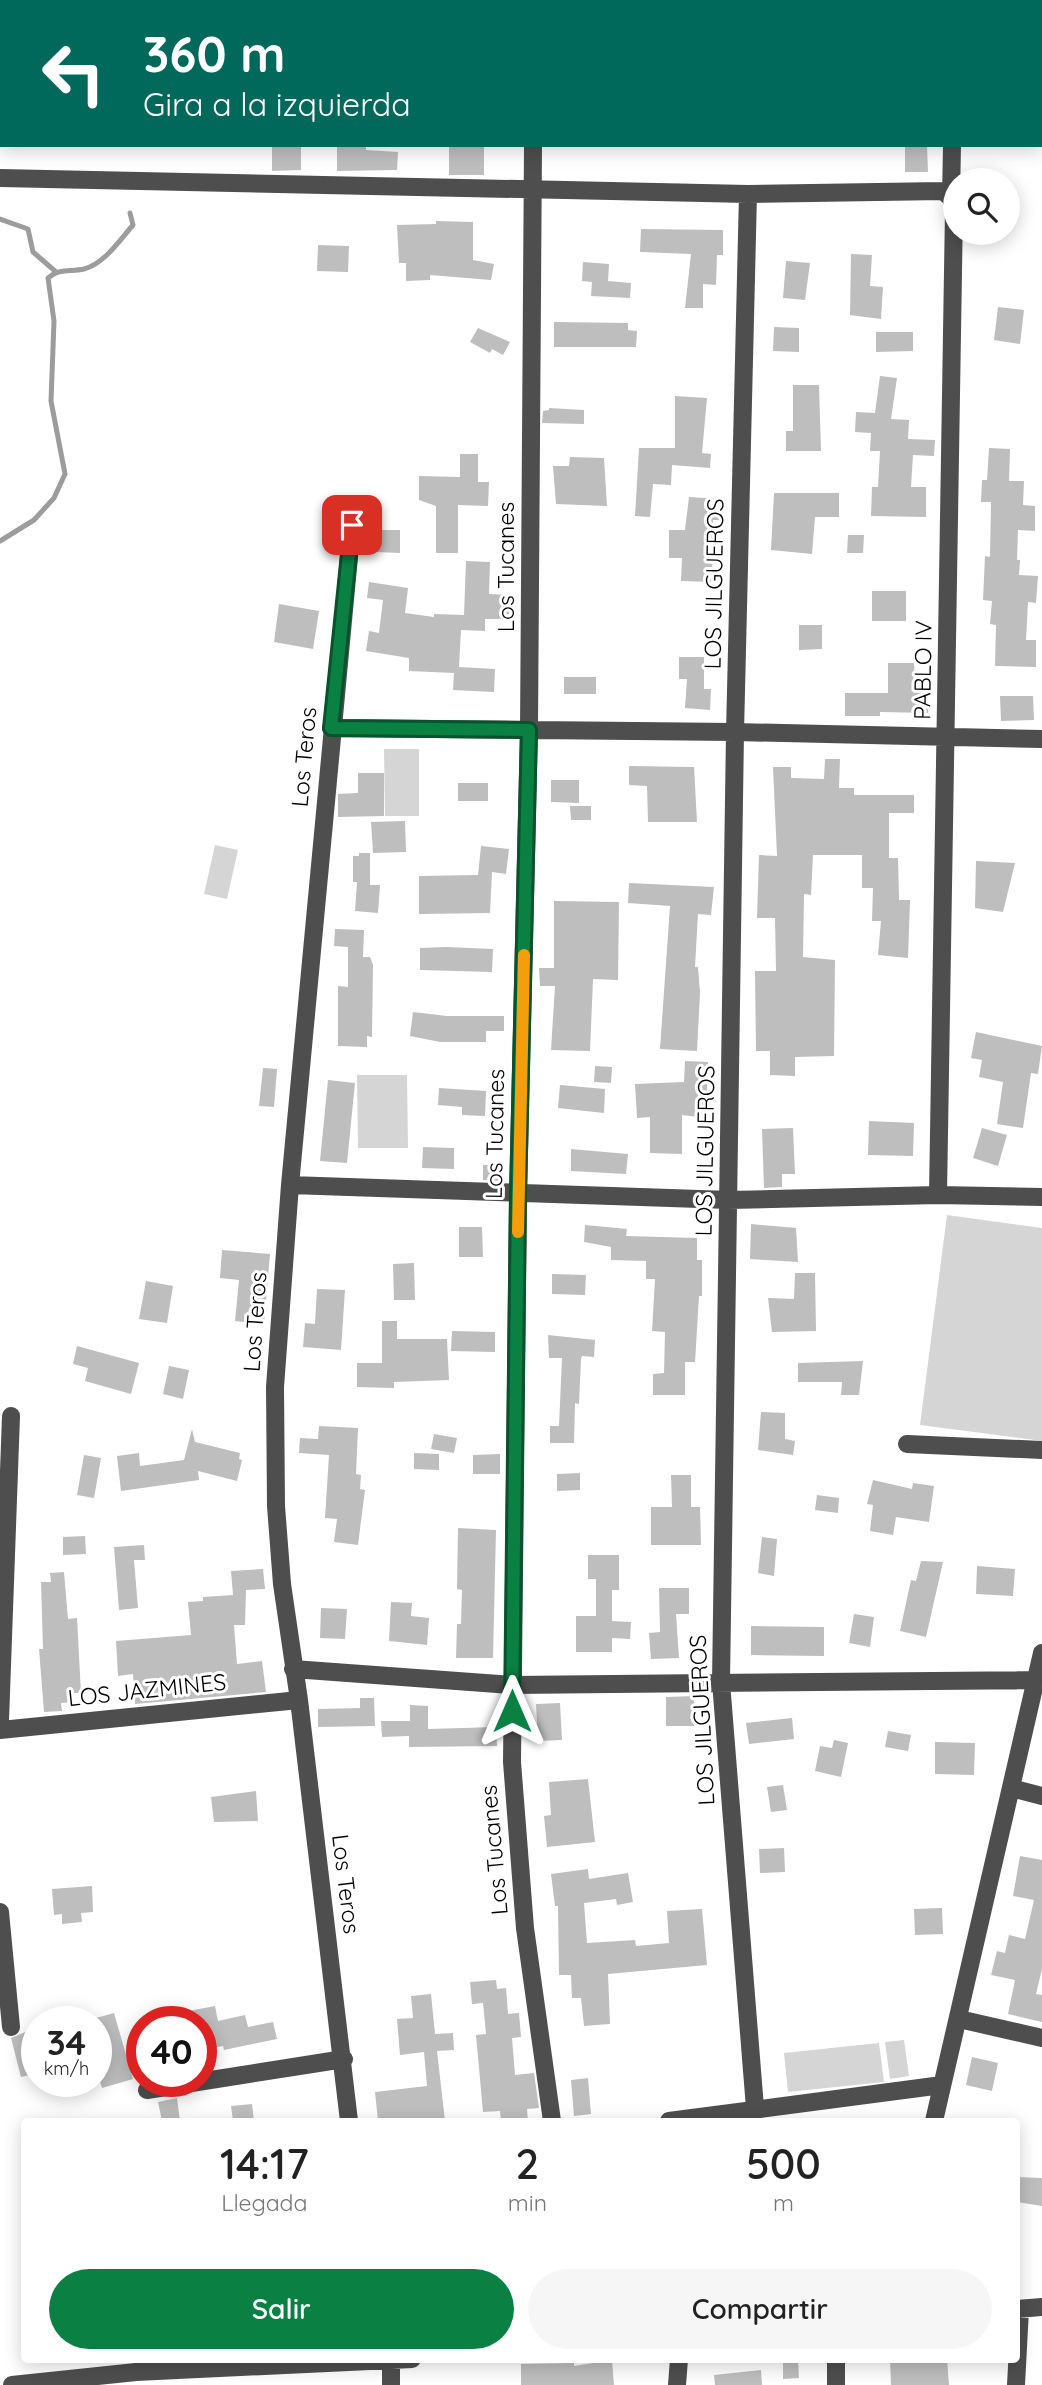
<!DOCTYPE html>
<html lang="es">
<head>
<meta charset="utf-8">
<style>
	body { margin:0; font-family:Quicksand,sans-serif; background:#f6f6f6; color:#222; height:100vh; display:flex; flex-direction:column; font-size:26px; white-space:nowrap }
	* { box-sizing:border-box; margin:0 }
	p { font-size:23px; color:#767676 }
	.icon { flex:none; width:38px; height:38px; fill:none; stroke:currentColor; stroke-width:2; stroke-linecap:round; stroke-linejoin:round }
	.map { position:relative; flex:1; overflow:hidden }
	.panel { position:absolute; left:21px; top:2118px; width:999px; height:245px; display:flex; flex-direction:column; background:#fff; border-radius:7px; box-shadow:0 4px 18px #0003 }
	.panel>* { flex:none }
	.guide { position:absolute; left:0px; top:0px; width:1043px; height:147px; box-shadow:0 4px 18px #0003; background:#00695c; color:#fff; overflow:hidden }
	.buttons { position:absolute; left:943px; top:168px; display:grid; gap:14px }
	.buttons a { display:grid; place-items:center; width:77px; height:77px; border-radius:50%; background:#fff; box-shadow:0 4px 18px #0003; font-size:35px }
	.speed { position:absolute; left:21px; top:2006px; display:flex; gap:14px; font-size:35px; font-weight:700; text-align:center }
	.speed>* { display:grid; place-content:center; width:91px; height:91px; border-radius:50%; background:#fff; box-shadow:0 4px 18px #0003; line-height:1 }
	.speed small { font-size:18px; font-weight:400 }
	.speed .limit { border:10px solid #d22; background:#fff; color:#111 }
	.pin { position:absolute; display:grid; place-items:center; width:60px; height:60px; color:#fff; margin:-30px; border-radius:14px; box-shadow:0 4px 10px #0006 }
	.me { position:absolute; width:77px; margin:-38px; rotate:0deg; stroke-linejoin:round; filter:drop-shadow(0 0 5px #0008) }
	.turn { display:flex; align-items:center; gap:24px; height:147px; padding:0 28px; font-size:32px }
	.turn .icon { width:91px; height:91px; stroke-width:2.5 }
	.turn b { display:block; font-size:49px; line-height:60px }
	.eta { display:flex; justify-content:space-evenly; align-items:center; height:119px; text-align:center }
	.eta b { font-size:42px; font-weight:600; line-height:49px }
	.primary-button { display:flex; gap:14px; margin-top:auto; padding:14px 28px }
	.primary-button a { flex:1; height:80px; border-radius:42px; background:#0b8043; color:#fff; font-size:28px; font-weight:600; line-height:80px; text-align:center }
	.primary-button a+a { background:#f6f6f6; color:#222 }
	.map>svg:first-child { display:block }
	.green { fill:#d5d5d5 }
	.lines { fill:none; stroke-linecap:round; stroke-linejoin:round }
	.stream { stroke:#9c9c9c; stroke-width:5 }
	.building { fill:#bebebe }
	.minor { stroke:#4e4e4e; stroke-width:18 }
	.route-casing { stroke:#07532c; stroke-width:18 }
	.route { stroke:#0b8043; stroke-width:12 }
	.slow { stroke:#f59e0b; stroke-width:12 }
	.labels { text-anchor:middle; stroke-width:6; stroke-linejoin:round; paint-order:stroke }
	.street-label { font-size:23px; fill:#000; stroke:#fff }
</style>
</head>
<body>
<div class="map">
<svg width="1042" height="2385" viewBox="0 0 1042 2385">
	<rect width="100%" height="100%" fill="#fff"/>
	<path class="green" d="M384,749H419V816H385Z
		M215,845L238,850L227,899L204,894Z
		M357,1075H407L408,1148H358Z
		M947,1215L1042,1228V1441L920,1425Z
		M904,2040L909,2076L890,2079L885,2042Z
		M879,2043L884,2082L788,2092L784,2053Z"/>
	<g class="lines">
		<path class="stream" d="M0,219L28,229L33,252L55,271
			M0,541L34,520L54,498L65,474L51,401L54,321L48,278C59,268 70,272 84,269C104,264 120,240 133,225L130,213"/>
	</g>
	<path class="building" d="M272,145H301V170L272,171Z
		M337,145H366V150L398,152L397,170L337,171Z
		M449,145H484V175H449Z
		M905,145H927L928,172H905Z
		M436,221L473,222V260L494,264L491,280L430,275V280L406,281V263H399L397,225L436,224Z
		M641,229L723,230V255H717L716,285L703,284V308H685L691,254L640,252Z
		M318,245L349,246L348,272L317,271Z
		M851,254L872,255L870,286L883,287L881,319L850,315Z
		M786,261L810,263L805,300L783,298Z
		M583,262L609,264L608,281L631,283L630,298L591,296L592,282L582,281Z
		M998,307L1024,310L1020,344L994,340Z
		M554,322L628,323V330L637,331L636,347H554Z
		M774,327L799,328V352L773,351Z
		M478,328L510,342L503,355L492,349L490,353L470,342Z
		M876,332H913V351L876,352Z
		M880,376L897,378L891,419L909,420L908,439L935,440L934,456L913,455L911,487H926V517L871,516L872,487H878L880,451H870L871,433L855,432L856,412L875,413Z
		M793,385H819L821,451H786V431H793Z
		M675,396L707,398L702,453L711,454L710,468L672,465L671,485L653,484L650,517L635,516L639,448H675Z
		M549,408L584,410V424L542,423L543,411L549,410Z
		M989,448L1010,449L1009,481H1024L1023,505L1035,506V531L1018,530L1017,560H1020L1019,575L1038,576L1036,603L1028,602L1026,640H1036V667L995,666L996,625L990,624L992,601L983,600L985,556L990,557L991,502H981L982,480H987Z
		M460,454H478V482H489L488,506L458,505V553H436V506L419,500V476L460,477Z
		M570,457L604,458L607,506L556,504L553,466H569Z
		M774,493H839V517H815L812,554L771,550Z
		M689,497L721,499L719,520H713L712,582L681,581L682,558H669V530H685Z
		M376,530H400V553L376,552Z
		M848,535H864L863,553H847Z
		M466,561L490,562L489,594L509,595V619H485V631L461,630L459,667L495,669L494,692L453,690L454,673L409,671V658L366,651L369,631L379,633L383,600L367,598L369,582L408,588L405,613L434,617V614L464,615Z
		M872,591H906V621H872Z
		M279,604L319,611L313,649L274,642Z
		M799,625H822V649L799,650Z
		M679,657H704V689H711L710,710L685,708L687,679H679Z
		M888,663H914L915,685H928V713L880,712V716H845V693H888Z
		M564,677H596V694H564Z
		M1000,696H1033L1034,720L1001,721Z
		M825,759H840L839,788H854V795H914V813H889V858H898L899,900H910L908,958L878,955L881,921H872L873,888H862V855H813L811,895L804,894L803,957L835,960L834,1056L795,1057V1076L770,1075V1051H756L755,971H776L775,918H757L759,855L777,856L773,767H791V778L824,779Z
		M629,766L694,767L697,822H648L647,786L629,785Z
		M358,773H384V816L338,817V794L358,793Z
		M551,780H579V803L551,802Z
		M458,783H488V801H458Z
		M570,806H591V820H571Z
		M405,821L406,852L373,853L371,822Z
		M481,846L509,849L506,874L492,872L490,913L419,914V876L478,875Z
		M359,853H370V885H380L378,913L355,911L357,882H353V856H359Z
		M976,861L1015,863L1003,912L975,908Z
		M629,883L714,887L711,915L698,914L695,967H698L700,993L697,1051L660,1049L670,906L628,903Z
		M554,901L619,902L618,980L593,979L590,1051L551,1050L555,986H540L539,968H554Z
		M335,929L364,930L363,957H370L373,965L372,1037L367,1036V1047L338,1046V986L348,987V947L334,946Z
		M446,947L493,949L492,972L420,970V948Z
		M413,1012L447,1016H504V1031H486V1042H440L410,1036Z
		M976,1032L1042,1046L1038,1074L1031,1073L1023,1128L997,1124L1003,1082L979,1077L982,1060L971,1058Z
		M685,1061L708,1062L706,1118L682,1115V1154L650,1153V1117L637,1118L635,1084L684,1082Z
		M595,1066L612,1067L611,1083L594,1082Z
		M263,1068L277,1069L274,1107L259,1106Z
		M328,1080L355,1083L347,1163L320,1161Z
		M560,1085L605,1089L604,1113L558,1108Z
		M439,1088L486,1091L485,1116L462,1115V1107L438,1105Z
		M869,1121L914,1123L913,1156L868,1155Z
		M793,1128L795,1174H782V1187L764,1188L762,1129Z
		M982,1128L1007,1135L998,1166L973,1158Z
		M423,1147L454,1148V1169L422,1168Z
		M571,1149L628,1154L626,1174L571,1171Z
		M483,1165H503V1181L483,1180Z
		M751,1224L796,1228L798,1262L750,1259Z
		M585,1225L627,1229L626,1236L697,1238V1260H702V1296H699L695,1362H685V1395H653V1374L664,1373L665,1332L652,1331L655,1279H646V1261L611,1260V1247L584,1242Z
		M459,1227H482L483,1257H459Z
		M222,1250L270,1254L264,1324L235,1321L239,1280L220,1278Z
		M414,1263L415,1300H394L393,1264Z
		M795,1273H815L816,1331L772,1332L768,1298L794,1299Z
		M552,1274L586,1275L585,1295L552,1294Z
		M146,1281L173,1286L167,1323L139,1319Z
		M317,1289L345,1290L341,1350L303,1347L305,1323L315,1324Z
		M382,1321H397V1339H447L449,1380L394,1382V1388L357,1387V1363H382Z
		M452,1331L495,1332V1352L451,1351Z
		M548,1335L595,1340L594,1357L582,1356L581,1359L579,1404L575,1403L574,1443H550V1426H559L562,1358H549Z
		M77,1346L139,1363L131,1394L85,1381L88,1368L73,1364Z
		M863,1361L859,1395H841L842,1382H798V1363Z
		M169,1366L189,1370L183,1399L163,1394Z
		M761,1412L785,1413V1439L795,1441L793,1455L758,1450Z
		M319,1426L358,1428L356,1474L361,1475L360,1489L365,1490L358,1545L334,1542L337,1519L325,1518L329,1455L299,1453L300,1438L318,1439Z
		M192,1429L195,1442L240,1453L239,1459L242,1460L237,1481L198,1471L199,1480L121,1491L117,1456L139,1453L140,1466L184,1460Z
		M434,1434L457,1438L454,1453L431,1449Z
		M414,1453L439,1454V1470L414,1469Z
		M500,1454V1474H473V1455Z
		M84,1455L101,1458L94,1498L77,1495Z
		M580,1473V1490L557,1491V1474Z
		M671,1475H691V1507H700L701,1545H651V1507H672Z
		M873,1480L912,1489L913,1483L934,1486L929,1522L896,1517L893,1535L870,1531L873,1505L867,1504Z
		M817,1495L839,1498L838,1513L815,1510Z
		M458,1528L496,1530L493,1658H456L457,1624H461L462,1590L457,1589Z
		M85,1536L86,1554L63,1555V1537Z
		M762,1537L777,1539L774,1576L758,1573Z
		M144,1545L145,1560H134L138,1608L119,1610L114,1547Z
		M588,1555H619V1590H612V1621L631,1622L630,1639L612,1638V1652H576V1616H596V1579H588Z
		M921,1561L943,1562L926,1637L900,1631L911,1580L916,1581Z
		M977,1566L1015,1569L1013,1596L976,1594Z
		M263,1569L265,1589L246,1590L245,1625H234L237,1664L262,1661L266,1692L135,1704L133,1674L118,1676L116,1641L191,1635L188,1602L203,1601V1597L233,1595L231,1571Z
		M64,1572L68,1619L77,1618L81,1693H73L74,1702L61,1703L62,1711L44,1712L39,1649H43L41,1582H51L50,1573Z
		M659,1588H689V1614H676L679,1658L651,1659L649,1633L660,1632Z
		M391,1602L412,1603L411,1616L429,1618L427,1645L389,1641Z
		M321,1608L347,1609L345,1639L320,1638Z
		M854,1614L874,1617L870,1647L849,1643Z
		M751,1626L824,1627V1656L751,1655Z
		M694,1696V1726H666V1697Z
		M360,1698H374L375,1726L318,1727V1709L360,1708Z
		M560,1703L562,1740L538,1741L536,1704Z
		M410,1705L428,1706V1729L496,1727L497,1746L409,1747V1736L382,1737L381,1721H410Z
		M792,1718L794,1739L749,1744L746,1723Z
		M888,1731L911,1735L908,1751L885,1747Z
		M834,1740L848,1743L841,1777L815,1771L820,1746L832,1748Z
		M935,1742L975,1743L974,1775L935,1774Z
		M588,1779L595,1842L547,1847L544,1816L551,1815L549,1782Z
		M783,1785L787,1810L771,1812L767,1787Z
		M256,1791L258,1821L214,1822L211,1797Z
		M784,1848L785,1872L760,1873L759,1849Z
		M1020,1856L1042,1860V1969L1036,1994L1042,1995V2022L1008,2014L1015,1980L991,1975L997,1951L1005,1953L1009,1935L1025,1939L1034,1900L1013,1896Z
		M588,1869L589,1879L628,1873L633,1902L617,1905L616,1899L584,1903L587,1943L635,1940L636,1946L669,1943L667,1911L702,1909L707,1965L608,1974L610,2024L584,2026L581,1998H572L571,1975H559L558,1906H555L551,1874Z
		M92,1886L93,1912L81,1913L82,1922L62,1924V1914L54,1915L52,1889Z
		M942,1908L943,1934L915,1935L914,1909Z
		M496,1980L497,1989L506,1988L508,2014L519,2013L521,2037L512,2038L515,2075L534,2073L539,2108L527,2109L528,2121H501L500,2111L483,2112L476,2035L486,2034L483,2003L472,2004L470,1982Z
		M431,1994L435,2034L453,2033L454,2050L437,2051L445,2121H427L426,2118L378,2121L375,2092L427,2086L424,2052L400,2055L397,2019L413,2018L411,1996Z
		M215,2006L218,2021L245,2015L248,2027L273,2022L277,2039L224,2050L223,2046L203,2050L201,2021H174L173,2014Z
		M114,2013L133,2079L102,2088L96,2068V2018Z
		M30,2030L37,2073L21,2077L11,2038Z
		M972,2057L998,2063L992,2091L966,2085Z
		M588,2078L591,2114L574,2116L571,2080Z
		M177,2098L180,2121H162L158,2102Z
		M252,2104L254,2121H233L231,2106Z
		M1017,2177L1042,2178V2206L1017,2202Z
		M783,2359H798L799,2378L783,2379Z
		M890,2359H947L949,2385H891Z
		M612,2360L614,2385H521V2364L574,2363V2366Z
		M761,2370L762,2385H715L714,2375Z"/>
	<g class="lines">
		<path class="minor" d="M120,2V0
			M536,2V0
			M956,2V0
			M533,145L529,730L518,1195L512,1762L525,1928L552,2121
			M0,178L748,194L943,191L951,198
			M748,194L735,732L721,1682L755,2108
			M331,728L735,732L1042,739
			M290,1185L729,1200L938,1195L1042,1197
			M938,1195L954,210L951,198L952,145
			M907,1444L1042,1450
			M293,1669L512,1685L1036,1680
			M0,1721L11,1416
			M0,1730L299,1700
			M1011,1788L1042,1796
			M0,1912L11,2027
			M959,2019L1042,2038
			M147,2090L344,2059
			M349,2121L299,1700L282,1584L276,1506L275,1387L290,1185L352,525
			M669,2121L942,2085
			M934,2121L1042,1653
			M1017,2309L1042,2307
			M12,2385L136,2372L412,2359
			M391,2385V2361
			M677,2385L679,2359
			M836,2385V2359
			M1016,2385L1020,2309"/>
	</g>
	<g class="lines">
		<g class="route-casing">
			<path id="route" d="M352,525L331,728L529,730L518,1195L512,1711"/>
		</g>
		<use href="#route" class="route"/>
		<path class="slow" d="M518,1232L524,955"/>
	</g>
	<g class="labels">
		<g class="street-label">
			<text transform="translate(506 567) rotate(-90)" y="8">Los Tucanes</text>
			<text transform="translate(714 584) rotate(-89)" y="8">LOS JILGUEROS</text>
			<text transform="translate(923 670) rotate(-89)" y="8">PABLO IV</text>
			<text transform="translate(304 757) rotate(-85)" y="8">Los Teros</text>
			<text transform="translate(495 1134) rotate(-89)" y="8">Los Tucanes</text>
			<text transform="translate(705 1151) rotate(-89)" y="8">LOS JILGUEROS</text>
			<text transform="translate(255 1322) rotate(-86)" y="8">Los Teros</text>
			<text transform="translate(147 1690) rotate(-6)" y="8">LOS JAZMINES</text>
			<text transform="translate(702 1720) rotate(-93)" y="8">LOS JILGUEROS</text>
			<text transform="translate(494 1850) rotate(-95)" y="8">Los Tucanes</text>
			<text transform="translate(346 1884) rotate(83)" y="8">Los Teros</text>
		</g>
	</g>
</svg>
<div class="buttons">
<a><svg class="icon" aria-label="search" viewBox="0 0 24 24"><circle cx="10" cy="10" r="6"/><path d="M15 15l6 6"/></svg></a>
</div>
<div class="speed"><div>34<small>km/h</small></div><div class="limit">40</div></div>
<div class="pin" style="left:352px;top:525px;background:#d93025"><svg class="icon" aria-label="arrive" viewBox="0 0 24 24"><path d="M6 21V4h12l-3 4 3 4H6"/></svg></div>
<svg class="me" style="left:512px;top:1711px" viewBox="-20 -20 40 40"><path d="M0-17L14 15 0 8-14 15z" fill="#0b8043" stroke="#fff" stroke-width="4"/></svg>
<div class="guide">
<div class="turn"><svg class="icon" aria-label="left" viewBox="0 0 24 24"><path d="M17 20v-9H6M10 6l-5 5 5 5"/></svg><div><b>360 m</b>Gira a la izquierda</div></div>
</div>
<section class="panel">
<div class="eta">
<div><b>14:17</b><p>Llegada</p></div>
<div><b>2</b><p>min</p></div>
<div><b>500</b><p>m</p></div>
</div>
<div class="primary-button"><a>Salir</a><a>Compartir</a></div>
</section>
</div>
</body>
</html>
